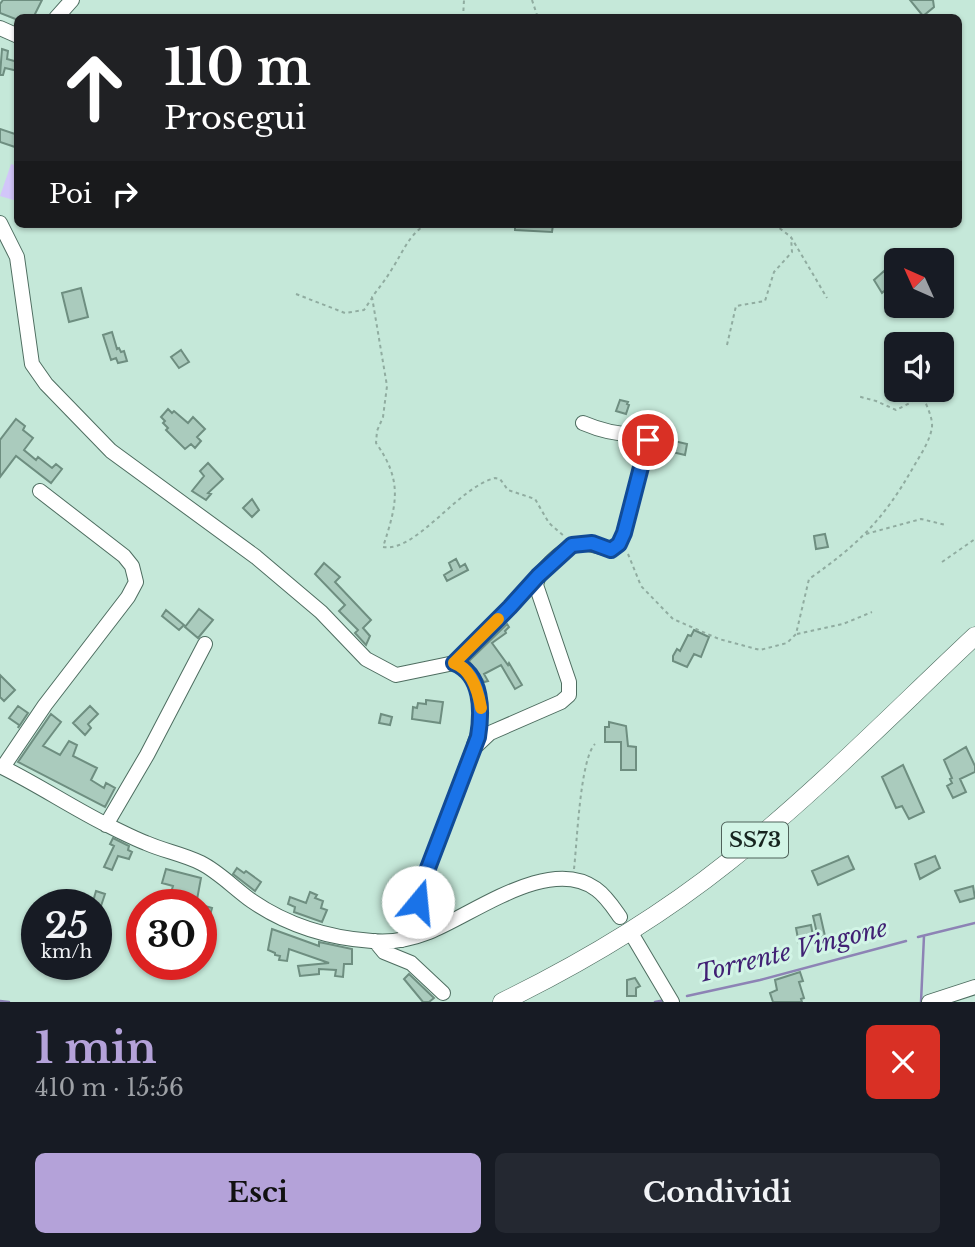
<!DOCTYPE html>
<html lang="it">
<head>
<meta charset="utf-8">
<style>
	body { margin:0; font-family:"Libre Baskerville",serif; background:#242831; color:#f1f3f6; height:100vh; display:flex; flex-direction:column; font-size:26px; white-space:nowrap }
	* { box-sizing:border-box; margin:0 }
	p { font-size:23px; color:#9ea1a6 }
	.icon { flex:none; width:38px; height:38px; fill:none; stroke:currentColor; stroke-width:2; stroke-linecap:round; stroke-linejoin:round }
	.map { position:relative; height:1002px; overflow:hidden }
	.sheet { display:flex; flex-direction:column; background:#171b24; flex:1 }
	.sheet>* { flex:none }
	.guide { position:absolute; left:14px; top:14px; width:948px; height:214px; border-radius:10px; box-shadow:0 2px 5px #0004; background:#202124; color:#fff; overflow:hidden }
	.needle { width:46px; rotate:315deg }
	.tools { position:absolute; left:884px; top:248px; display:grid; gap:14px }
	.tools a { display:grid; place-items:center; width:70px; height:70px; border-radius:10px; background:#171b24; box-shadow:0 2px 5px #0004; font-size:35px }
	.speed { position:absolute; left:21px; top:889px; display:flex; gap:14px; font-size:35px; font-weight:700; text-align:center }
	.speed>* { display:grid; place-content:center; width:91px; height:91px; border-radius:50%; background:#171b24; box-shadow:0 2px 5px #0004; line-height:1 }
	.speed small { font-size:18px; font-weight:400 }
	.speed .limit { border:10px solid #d22; background:#fff; color:#111 }
	.pin { position:absolute; display:grid; place-items:center; width:60px; height:60px; color:#fff; margin:-30px; border:4px solid #fff; border-radius:50%; box-shadow:0 2px 7px #0007 }
	.me { position:absolute; width:77px; margin:-38px; rotate:17deg; stroke-linejoin:round; filter:drop-shadow(0 0 5px #0008) }
	.turn { display:flex; align-items:center; gap:24px; height:147px; padding:0 35px; font-size:32px }
	.turn .icon { width:91px; height:91px; stroke-width:2.5 }
	.turn b { display:block; font-size:49px; line-height:60px }
	.then { display:flex; align-items:center; height:66px; padding:0 35px; background:#0003; gap:14px; font-size:26px }
	.round { display:grid; place-items:center; flex:none; width:74px; height:74px; border-radius:10px; background:#242831 }
	.headline { display:flex; align-items:center; justify-content:space-between; height:119px; padding:0 35px }
	h1 { font-size:42px; font-weight:700; line-height:52px; color:#b4a2d9 }
	.primary-button { display:flex; gap:14px; margin-top:auto; padding:14px 35px }
	.primary-button a { flex:1; height:80px; border-radius:10px; background:#b4a2d9; color:#111; font-size:28px; font-weight:700; line-height:80px; text-align:center }
	.primary-button a+a { background:#242831; color:#f1f3f6 }
	.map>svg:first-child { display:block }
	.green { fill:#d2c6f9 }
	.lines { fill:none; stroke-linecap:round; stroke-linejoin:round }
	.stream { stroke:#8d83b5; stroke-width:2.5 }
	.building { fill:#aacbbd; stroke:#6e8e80; stroke-width:2 }
	.minor-casing { stroke:#4e6d60; stroke-width:16 }
	.major-casing { stroke:#4e6d60; stroke-width:19 }
	.path { stroke:#90aca0; stroke-width:2; stroke-dasharray:3.5 3.5; stroke-linecap:butt }
	.minor { stroke:#fff; stroke-width:14 }
	.major { stroke:#fff; stroke-width:18 }
	.route-casing { stroke:#114b97; stroke-width:18 }
	.route { stroke:#1a73e8; stroke-width:12 }
	.slow { stroke:#f59e0b; stroke-width:12 }
	.labels { text-anchor:middle; stroke-width:6; stroke-linejoin:round; paint-order:stroke }
	.shield { fill:#d2f5e6; stroke:#4f635b; stroke-width:2 }
	.shield-label { font-size:21px; font-weight:bold; fill:#17241f }
	.water-label { font-size:24px; font-style:italic; fill:#412174; stroke:#d2f5e6 }
</style>
</head>
<body>
<div class="map">
<svg width="975" height="1002" viewBox="0 0 975 1002">
	<rect width="100%" height="100%" fill="#c5e8d9"/>
	<path class="green" d="M11,164L17,166V201L0,196Z"/>
	<g class="lines">
		<path class="stream" d="M918,937L975,923
			M687,996L760,980L906,941
			M0,1001L9,1002
			M655,1002L665,1000
			M921,1002L924,936"/>
	</g>
	<path class="building" d="M3,0H42L33,18H18V20L0,13V4Z
		M910,0H933L934,7L923,16Z
		M2,49L8,51L7,59L18,62V71L5,68L3,75H0Z
		M0,129L18,135V148L0,142Z
		M515,224L553,225L552,232L515,230Z
		M884,271L892,284L882,293L874,280Z
		M81,288L88,317L69,322L62,293Z
		M112,332L117,349L119,348L121,352L124,351L127,361L118,363L116,358L111,360L103,335Z
		M181,350L189,362L179,368L171,357Z
		M620,400L628,402L627,404L629,405L626,414L616,411Z
		M168,409L172,413L174,411L188,423L193,417L205,429L197,437L201,441L195,448L191,444L185,449L166,430L168,428L163,423L165,421L161,417Z
		M16,419L25,426L23,430L33,438L24,450L36,460L38,457L52,468L56,464L62,469L51,483L16,456L0,477V440Z
		M674,441L687,444L685,455L672,452Z
		M208,463L223,479L208,493L211,494L206,500L192,491L204,476L200,471Z
		M252,499L259,510L252,517L243,508Z
		M825,534L828,547L816,549L814,536Z
		M456,559L460,567L465,564L468,570L447,581L444,575L452,570L449,563Z
		M324,563L340,577L335,582L371,620L363,628L370,636L366,645L355,633L358,630L339,611L345,605L315,574Z
		M199,609L213,620L198,638L185,627Z
		M166,610L184,625L179,630L162,616Z
		M507,624L509,627L505,631L506,633L492,643L508,665L509,663L522,685L515,689L501,665L484,674L488,681L484,682L469,661Z
		M694,630L709,637L701,657L694,654L687,667L673,661V656L677,649L680,651L688,635L691,636Z
		M0,675L15,690L4,701L0,697Z
		M426,700L443,702L440,723L412,719L413,707L417,708L418,703L426,704Z
		M18,706L28,713L18,728L19,725L9,718Z
		M90,706L98,714L88,724L91,728L85,735L73,723Z
		M51,714L61,722L43,746L60,755L69,741L77,745L73,756L97,768L91,780L104,788L106,783L115,788L105,807L18,762Z
		M381,714L392,717L390,725L379,723Z
		M609,722L626,726L628,746L636,747V770H621V742H605V727H609Z
		M966,747L975,766V772L960,779L966,792L953,798L947,786L952,783L950,779L952,778L944,760Z
		M903,765L924,812L909,819L902,806L896,808L882,777Z
		M113,838L129,846L128,850L132,852L129,859L118,856L112,870L104,867L114,846L110,844Z
		M848,856L854,869L818,885L812,871Z
		M935,856L940,868L920,879L915,864Z
		M237,868L244,873L246,871L261,882L255,891L233,874Z
		M166,869L201,878L196,905H167L173,886L162,883Z
		M973,886L975,898L960,902L955,891Z
		M96,891L105,894L101,906L92,905Z
		M310,892L317,895L315,898L323,901L321,908L327,910L322,922L294,912L295,907L288,904L290,897L306,903Z
		M201,905L212,908L209,919L201,916Z
		M820,914L825,936L818,938L813,916Z
		M811,925L814,941L799,944L796,928Z
		M272,929L319,946V942L352,949V964H344L343,977L335,976L336,970L319,969V974L300,976L298,966L329,963L289,949L287,961L279,960L280,956L275,955V953L268,950Z
		M800,972L803,981L799,982L804,998L801,999L802,1002H773L770,993L777,990L775,980Z
		M409,974L434,998L429,1002H423L404,979Z
		M635,978L640,986L636,988V996H627V980Z"/>
	<g class="lines">
		<g class="minor-casing">
			<path id="minor" d="M56,18L72,0
				M0,28L18,36
				M0,223L17,257L32,364L46,384L111,451L256,557L321,612L366,659L396,675L454,663L510,607L538,576
				M454,663C484,675 485,720 474,745
				M0,766C37,784 71,807 107,825C120,831 133,838 146,843C164,851 183,854 201,863C219,872 235,889 252,901C287,925 329,938 372,941C391,943 411,939 429,932C474,914 550,855 596,889C606,896 613,907 620,917
				M3,767L45,705L128,597L136,582L132,566L124,556L40,491
				M106,825L147,755L205,644
				M634,938L672,1002
				M402,940L414,919L425,876L473,749L490,733L561,702L569,695V682L536,585C538,574 544,570 551,562C573,541 582,540 611,550L619,544L624,533L648,440L644,434C622,436 604,432 583,423
				M375,941L384,952L411,963L443,993
				M929,1002L975,987"/>
		</g>
		<g class="major-casing">
			<path id="major" d="M502,1002C582,963 659,917 728,862C815,793 894,712 975,636"/>
		</g>
		<path class="path" d="M532,0L538,18
			M463,18L464,0
			M426,224C408,236 403,252 392,269C386,279 379,288 372,297L387,386L383,417L377,431L376,443C403,481 397,504 383,547C416,553 458,487 495,478L500,479L508,490L535,499L549,523L565,537
			M774,224L791,237L827,298
			M296,294L345,313L364,310L372,298
			M727,345L736,306L765,301L774,272L792,252L791,237
			M866,534L921,519L946,525
			M628,554L641,586L673,619L719,639L760,650L787,643L796,634L809,579C859,544 884,519 914,466C921,454 930,441 932,427C933,416 924,401 921,391L910,403L896,410L876,401L857,396
			M942,562L975,539
			M797,634L843,624L872,612
			M574,869C577,844 580,759 595,744"/>
		<use href="#minor" class="minor"/>
		<use href="#major" class="major"/>
	</g>
	<g class="lines">
		<g class="route-casing">
			<path id="route" d="M418,902L425,876L478,737C482,712 483,674 454,663L510,607L538,576L572,545L592,543L611,550L619,544L624,533L648,440"/>
		</g>
		<use href="#route" class="route"/>
		<path class="slow" d="M481,708C478,690 471,669 454,663L498,619"/>
	</g>
	<g class="labels">
		<rect class="shield" x="722" y="822.5" width="66" height="35" rx="5"/>
		<g class="shield-label">
			<text x="755" y="847">SS73</text>
		</g>
		<g class="water-label">
			<text transform="translate(792 951) rotate(-14)" y="8">Torrente Vingone</text>
		</g>
	</g>
</svg>
<div class="tools">
<a><svg class="needle" viewBox="-14 -14 28 28"><path d="M0-13l5 13h-10z" fill="#e53935"/><path d="M0 13l5-13h-10z" fill="#9ea1a6"/></svg></a>
<a><svg class="icon" aria-label="sound" viewBox="0 0 24 24"><path d="M4 9h4l5-4v14l-5-4H4zM17 9q2 3 0 6"/></svg></a>
</div>
<div class="speed"><div>25<small>km/h</small></div><div class="limit">30</div></div>
<div class="pin" style="left:648px;top:440px;background:#d93025"><svg class="icon" aria-label="arrive" viewBox="0 0 24 24"><path d="M6 21V4h12l-3 4 3 4H6"/></svg></div>
<svg class="me" style="left:418px;top:902px" viewBox="-20 -20 40 40"><circle r="19" fill="#fff"/><path d="M0-13L10 11 0 6-10 11z" fill="#1a73e8"/></svg>
<div class="guide">
<div class="turn"><svg class="icon" aria-label="ahead" viewBox="0 0 24 24"><path d="M12 20V5M6 11l6-6 6 6"/></svg><div><b>110 m</b>Prosegui</div></div>
<div class="then">Poi<svg class="icon" aria-label="right" viewBox="0 0 24 24"><path d="M7 20v-9h11M14 6l5 5-5 5"/></svg></div>
</div>
</div>
<section class="sheet">
<div class="headline"><div><h1>1 min</h1><p>410 m · 15:56</p></div><a class="round" style="background:#d93025;color:#fff"><svg class="icon" aria-label="close" viewBox="0 0 24 24"><path d="M6 6l12 12M18 6L6 18"/></svg></a></div>
<div class="primary-button"><a>Esci</a><a>Condividi</a></div>
</section>
</body>
</html>
